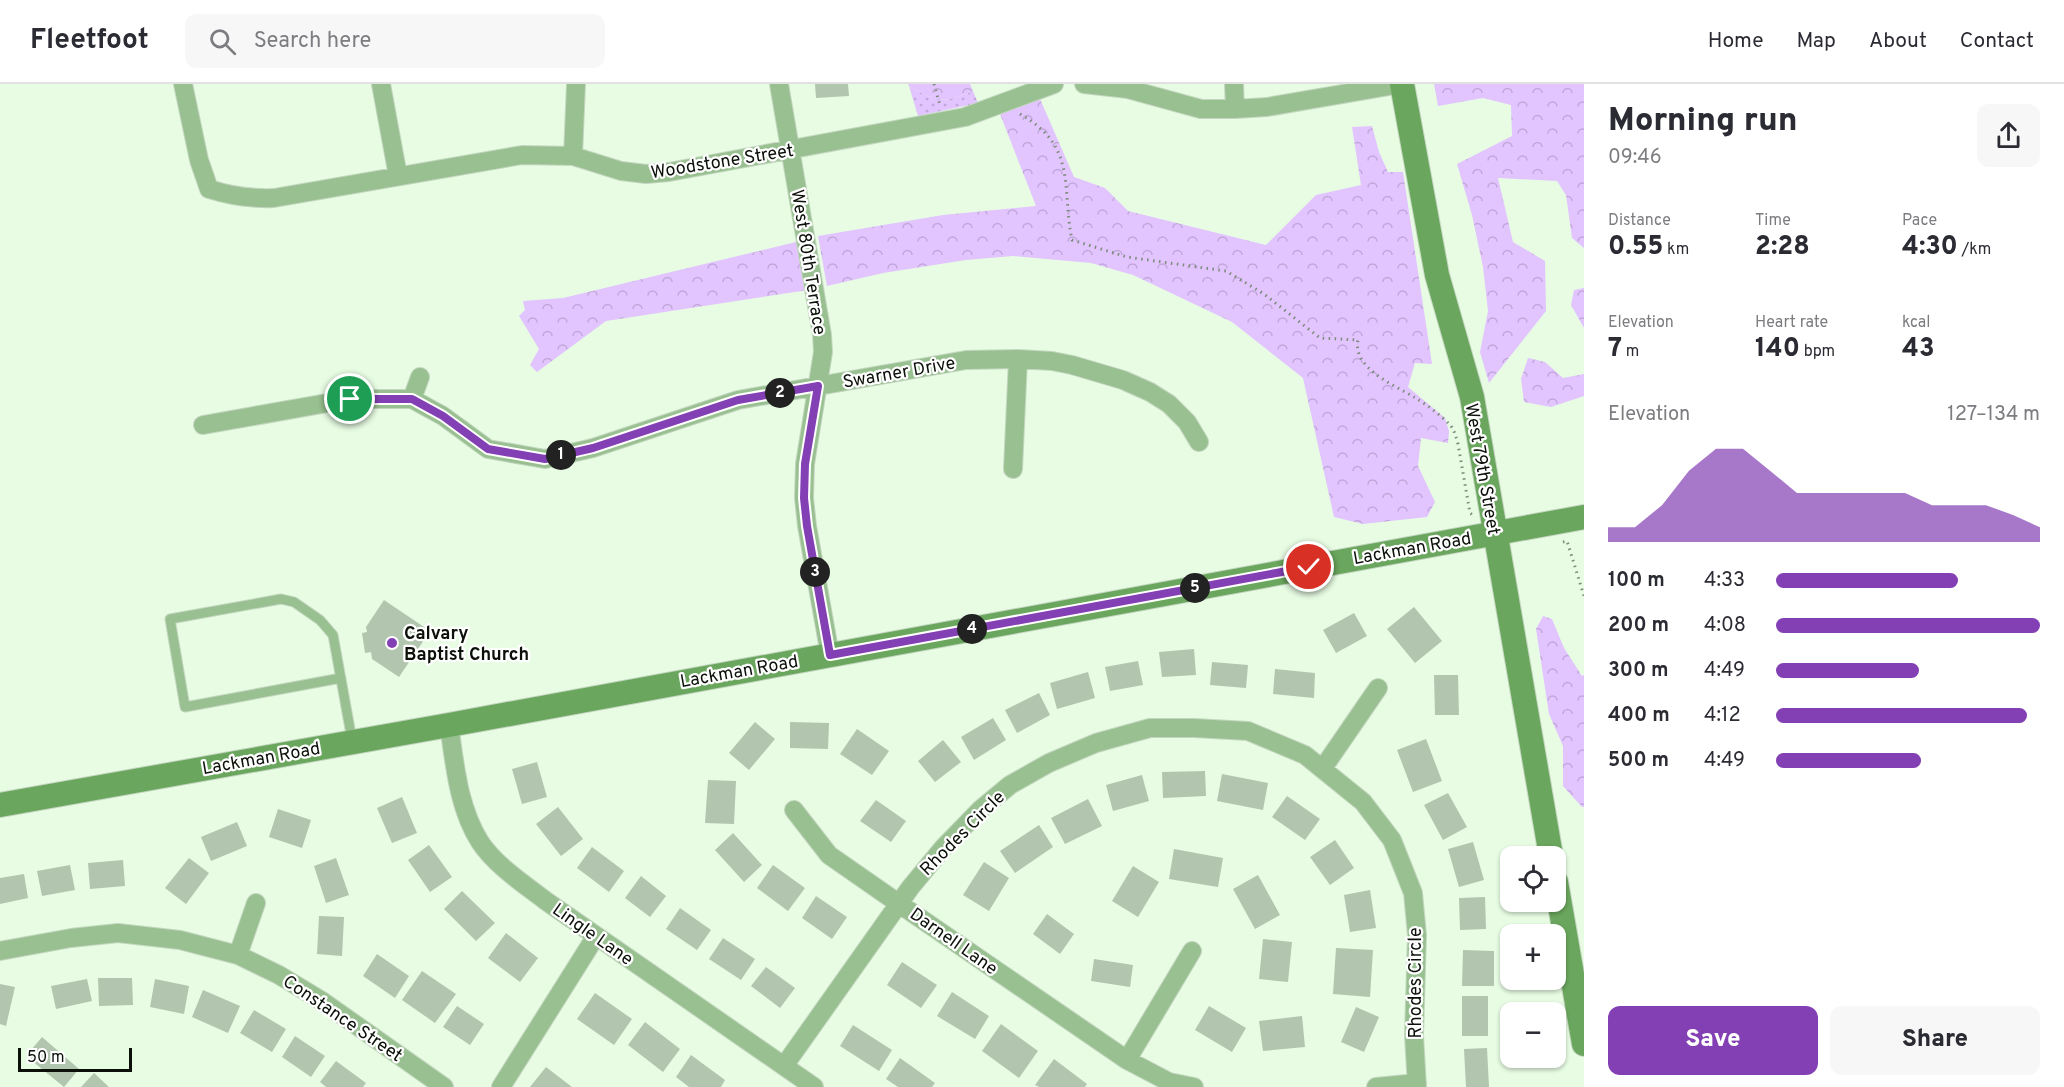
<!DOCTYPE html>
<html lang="en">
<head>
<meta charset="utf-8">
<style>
	body { margin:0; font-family:Overpass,sans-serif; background:#f7f7f7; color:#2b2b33; height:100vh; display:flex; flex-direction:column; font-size:22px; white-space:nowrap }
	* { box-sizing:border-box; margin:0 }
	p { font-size:20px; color:#7c7c81 }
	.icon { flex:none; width:33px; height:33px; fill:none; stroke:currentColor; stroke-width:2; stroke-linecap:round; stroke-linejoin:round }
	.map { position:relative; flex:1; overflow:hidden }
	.panel { display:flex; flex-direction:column; background:#fff; width:480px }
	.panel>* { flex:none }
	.fabs { position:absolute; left:1500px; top:762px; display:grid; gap:12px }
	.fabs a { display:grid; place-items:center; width:66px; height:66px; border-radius:12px; background:#fff; box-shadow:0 2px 4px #0004; font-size:30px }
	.scale { position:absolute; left:18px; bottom:15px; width:114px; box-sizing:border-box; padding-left:6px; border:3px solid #0b1109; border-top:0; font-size:16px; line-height:21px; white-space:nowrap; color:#0b1109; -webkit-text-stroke:4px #fff; paint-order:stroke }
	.pin { position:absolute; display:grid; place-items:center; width:51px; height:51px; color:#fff; margin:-26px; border:3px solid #fff; border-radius:50%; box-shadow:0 2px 6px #0007 }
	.km { position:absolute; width:30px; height:30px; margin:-15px; border-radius:50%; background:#222; color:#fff; font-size:16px; line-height:30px; text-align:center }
	.round { display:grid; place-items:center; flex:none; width:63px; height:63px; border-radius:12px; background:#f7f7f7 }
	.summary { display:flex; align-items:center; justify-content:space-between; height:102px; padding:0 24px }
	h1 { font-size:33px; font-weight:800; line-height:45px }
	.metrics { display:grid; grid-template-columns:repeat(3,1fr); gap:9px; height:102px; padding:6px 24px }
	.metrics div { display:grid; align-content:center }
	.metrics b { font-size:26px; font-weight:800 }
	.metrics small { font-size:16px; font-weight:400 }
	.metrics p { font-size:16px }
	.chart { height:168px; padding:12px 24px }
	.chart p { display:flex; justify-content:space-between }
	.chart svg { width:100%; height:108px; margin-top:6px; fill:#8340b4; opacity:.7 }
	.button { display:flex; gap:12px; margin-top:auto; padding:12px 24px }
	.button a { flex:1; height:69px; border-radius:12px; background:#8340b4; color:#fff; font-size:24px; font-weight:800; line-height:69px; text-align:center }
	.button a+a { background:#f7f7f7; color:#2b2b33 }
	ul { padding:0 24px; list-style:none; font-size:20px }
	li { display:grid; grid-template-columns:96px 72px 1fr; align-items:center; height:45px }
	li i { height:15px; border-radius:8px; background:#8340b4 }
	header { display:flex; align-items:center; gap:36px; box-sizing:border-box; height:84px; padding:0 30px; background:#fff; border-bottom:2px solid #e1e1e2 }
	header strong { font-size:28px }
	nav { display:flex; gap:33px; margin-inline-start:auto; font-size:21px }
	.search { width:420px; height:54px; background:#f7f7f7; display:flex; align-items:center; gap:15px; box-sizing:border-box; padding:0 21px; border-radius:12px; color:#7c7c81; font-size:22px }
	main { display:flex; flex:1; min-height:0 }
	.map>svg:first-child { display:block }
	.grass { fill:url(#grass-dots) }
	.forest { fill:url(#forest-crowns) }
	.building { fill:#b2c5ae }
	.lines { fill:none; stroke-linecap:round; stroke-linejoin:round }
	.lane-casing { stroke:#c4d6c0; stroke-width:11 }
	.street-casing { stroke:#c4d6c0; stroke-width:20 }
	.secondary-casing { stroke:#c4d6c0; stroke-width:26 }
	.path { stroke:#7d8b7a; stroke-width:3; stroke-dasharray:1.5 4.5; stroke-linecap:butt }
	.lane { stroke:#99c090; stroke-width:9 }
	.street { stroke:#99c090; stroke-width:18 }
	.secondary { stroke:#6aa65d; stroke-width:24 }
	.route-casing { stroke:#fff; stroke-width:12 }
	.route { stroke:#8340b4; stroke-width:8 }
	.poi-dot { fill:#8340b4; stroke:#fff; stroke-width:2 }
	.labels { text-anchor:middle; stroke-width:4.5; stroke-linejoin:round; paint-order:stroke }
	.street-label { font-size:18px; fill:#0b1109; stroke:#fff }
	.poi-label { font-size:18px; font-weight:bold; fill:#0b1109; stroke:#fff; text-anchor:start }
</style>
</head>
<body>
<header>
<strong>Fleetfoot</strong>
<div class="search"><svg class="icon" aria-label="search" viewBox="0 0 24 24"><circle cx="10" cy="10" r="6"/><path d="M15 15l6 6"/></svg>Search here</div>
<nav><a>Home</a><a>Map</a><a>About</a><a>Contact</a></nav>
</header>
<main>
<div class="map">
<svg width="1584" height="1003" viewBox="0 0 1584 1003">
	<defs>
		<pattern id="grass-dots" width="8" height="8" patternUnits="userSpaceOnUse" patternTransform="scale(1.5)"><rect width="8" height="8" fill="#e2c4ff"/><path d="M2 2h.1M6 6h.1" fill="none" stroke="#c1a7d9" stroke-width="1.8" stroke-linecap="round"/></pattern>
		<pattern id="forest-crowns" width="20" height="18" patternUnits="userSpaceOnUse" patternTransform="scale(1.5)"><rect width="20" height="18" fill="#e2c4ff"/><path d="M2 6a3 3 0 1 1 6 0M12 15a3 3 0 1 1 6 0" fill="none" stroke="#c1a7d9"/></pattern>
	</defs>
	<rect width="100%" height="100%" fill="#e7fce3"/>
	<path class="grass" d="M909,2C937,18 942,20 973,7L978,19L918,32Z"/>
	<path class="forest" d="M908,0H970L973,7C942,20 937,18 909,2Z
		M1434,0H1584V164L1572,154L1566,111L1557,97L1498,94L1513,158L1545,177L1546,227L1489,299L1480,268L1488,227L1483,183L1472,131L1457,80L1512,52L1511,21L1483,14L1438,22Z
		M1040,15L1074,93L1105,104L1128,127L1266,161L1316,111L1361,101L1352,43L1372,42L1379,68L1388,88H1403L1432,280L1415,279L1408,303L1445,334L1449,347L1448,359L1421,354L1418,382L1435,418L1427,433L1363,440L1334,433L1303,294L1232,238L1133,191L1091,179L1013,172L966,176L883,189L827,202L818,152L943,131L1036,122L1000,30Z
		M800,157L808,206L606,237L537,288L530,281L539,265L519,232L525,226L523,217L563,214Z
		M1584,204V244L1571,221L1574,206Z
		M1528,274L1545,278L1563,294L1584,290V312L1551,323L1524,318L1521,295Z
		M1543,532L1552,535L1564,564L1582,592L1584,591V723H1582L1563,702V662L1549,630L1536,545Z"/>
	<path class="building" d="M815,0H848L849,12L816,14Z
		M384,516L430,547L399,593L372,575L371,568L365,569L362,549L367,548L366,543Z
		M1414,523L1442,557L1415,579L1387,545Z
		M1354,529L1367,552L1336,569L1323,546Z
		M1194,565L1196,591L1162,593L1159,568Z
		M1138,577L1143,601L1110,607L1105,583Z
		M1212,578L1248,581L1246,604L1210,601Z
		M1275,585L1315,589L1314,614L1273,610Z
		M1088,588L1095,614L1057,625L1050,599Z
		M1434,591H1458L1459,631H1435Z
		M1039,609L1050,631L1017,649L1005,626Z
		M993,634L1006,656L974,676L961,653Z
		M755,638L775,655L749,686L729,669Z
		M790,638L829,639L828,665L790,664Z
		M857,645L889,667L872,691L840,670Z
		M1426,655L1442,697L1413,708L1397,666Z
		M943,656L961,678L935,698L918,677Z
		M537,678L547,713L522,720L512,685Z
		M1205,687L1206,712L1163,714L1162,688Z
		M1222,690L1268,699L1263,726L1217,717Z
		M1142,691L1149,717L1113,727L1106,701Z
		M708,696L736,697L734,740L705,739Z
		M1448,709L1467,743L1443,756L1424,721Z
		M1287,712L1320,735L1305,756L1272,733Z
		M402,713L417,749L392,759L377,724Z
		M1088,715L1102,742L1065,760L1051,734Z
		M876,716L906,737L891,758L860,737Z
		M558,723L583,755L561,772L536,740Z
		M278,725L311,736L302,764L269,753Z
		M237,738L247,762L211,777L201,753Z
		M1039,741L1053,763L1015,789L1000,767Z
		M733,749L762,781L744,798L715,766Z
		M1335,756L1354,784L1330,801L1310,773Z
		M1473,758L1484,796L1459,803L1448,765Z
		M429,761L452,793L430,808L408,776Z
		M592,763L624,787L609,808L577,784Z
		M1174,765L1223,774L1218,803L1169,795Z
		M189,774L209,789L186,820L165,804Z
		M336,774L349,811L326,819L314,782Z
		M123,776L125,802L90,805L88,779Z
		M984,778L1009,794L989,827L963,811Z
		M70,781L75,806L42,812L37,787Z
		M773,781L805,804L788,827L757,804Z
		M1133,782L1159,798L1138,833L1112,817Z
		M24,790L28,814L0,820V794Z
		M1258,791L1280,831L1255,845L1233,805Z
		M641,792L666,812L650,833L625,814Z
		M1370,806L1376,844L1350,848L1344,811Z
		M462,807L495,839L476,857L444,825Z
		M816,812L847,833L832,855L802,834Z
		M1485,813L1486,845L1460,846L1459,814Z
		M680,824L711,846L697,866L666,845Z
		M1047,830L1074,850L1060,870L1033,850Z
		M319,832L344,833L342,872L317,870Z
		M506,849L538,874L520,898L488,874Z
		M723,854L755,875L741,896L709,875Z
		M1263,855L1292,858L1288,898L1259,895Z
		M1336,864L1373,866L1370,913L1333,910Z
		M1463,866L1494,867V902H1462Z
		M377,870L409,892L395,914L363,892Z
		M1094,875L1133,881L1130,903L1091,897Z
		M902,878L937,901L921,924L887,901Z
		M766,883L795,904L780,924L751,902Z
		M422,887L456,910L435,939L402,916Z
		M98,894H132L133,921L99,922Z
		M87,895L92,917L56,925L51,902Z
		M155,895L189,902L184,930L150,923Z
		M0,900L15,903L6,942L0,940Z
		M203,906L240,922L228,949L192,933Z
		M952,908L989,932L975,955L937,932Z
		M595,909L632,935L614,961L577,935Z
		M1462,912H1488V952H1462Z
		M457,922L484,940L470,961L443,943Z
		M1209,922L1246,944L1232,968L1195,946Z
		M1356,923L1379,933L1364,968L1341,958Z
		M254,926L286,945L272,968L240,949Z
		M1302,932L1305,963L1263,967L1259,937Z
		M645,938L680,965L663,988L628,961Z
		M1001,940L1038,967L1019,994L982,967Z
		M853,941L892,966L879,987L840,962Z
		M295,952L325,972L311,993L282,973Z
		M42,953L79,985L64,1003L26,972Z
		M1487,964L1489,1003H1466L1464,965Z
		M691,971L725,996L721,1003H689L676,993Z
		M900,974L935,999L932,1003H898L886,995Z
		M1054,975L1087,1000L1085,1003H1039L1035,1001Z
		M336,977L366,999L363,1003H326L320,998Z
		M546,983L572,1003H530Z
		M94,989L109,1003H81Z"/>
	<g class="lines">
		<defs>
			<path id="lane" d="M341,594L185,623L170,535L281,515L294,518L320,536L333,551L352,656"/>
			<path id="street" d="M183,0L199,76L209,105C231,112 250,115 274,114L522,71L573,72L621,87L646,90L669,88L965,33L1054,0
				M381,0L398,92
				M779,0L822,251L823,268L805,380L804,414L807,442L830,571
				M1084,0L1128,5L1201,25H1235L1267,23L1401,0
				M1234,0L1235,25
				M573,72L576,0
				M412,315L420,293
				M203,341L350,315H412L443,332L488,365L545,375L593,364L738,316L966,276L1018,275L1052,277L1072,281L1123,296L1150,308L1169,320L1187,338L1199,358
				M1013,385L1018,275
				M449,641C455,681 458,723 480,758C496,782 524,800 546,817L814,1003
				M1323,684L1378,604
				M794,726L829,771L898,819L1127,976L1169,998L1194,1003
				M0,867L71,854L118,849L180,856L238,871L279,891L322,917L444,1003
				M238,871L256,819
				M1127,976L1192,867
				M784,982L910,804L943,764L980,726L1010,701L1049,679L1096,659L1150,644H1194L1248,647L1305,671L1363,718L1392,756L1413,809L1417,851L1414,951L1417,1003
				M501,1003L596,852
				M1376,1003L1417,999"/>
			<path id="secondary" d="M1402,0L1437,191L1472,313L1551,772
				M0,721L449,641L1584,433
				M1556,798L1584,960"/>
		</defs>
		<use href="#lane" class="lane-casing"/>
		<use href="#street" class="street-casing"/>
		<use href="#secondary" class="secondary-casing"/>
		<path class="path" d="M934,0L940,21
			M1020,30C1078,63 1061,102 1072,156L1127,173L1226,187L1264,210L1320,254L1358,256C1352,284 1394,301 1414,313C1426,320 1442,332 1451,342C1455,348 1456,353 1458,360L1470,429L1474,432
			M1563,458L1567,457L1584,512"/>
		<use href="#lane" class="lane"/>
		<use href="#street" class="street"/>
		<use href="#secondary" class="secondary"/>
	</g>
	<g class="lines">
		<defs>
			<path id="route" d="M350,315H412L443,332L488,365L545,375L593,364L738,316L818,302L805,380L804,414L807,442L830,571L1309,483"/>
		</defs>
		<use href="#route" class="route-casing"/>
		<use href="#route" class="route"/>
	</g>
	<circle class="poi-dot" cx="392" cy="559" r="6"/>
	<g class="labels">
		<g class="street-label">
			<text transform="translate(722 77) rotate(-9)" y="6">Woodstone Street</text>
			<text transform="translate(809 178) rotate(81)" y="6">West 80th Terrace</text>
			<text transform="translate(899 288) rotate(-10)" y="6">Swarner Drive</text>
			<text transform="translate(1483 385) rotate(80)" y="6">West 79th Street</text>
			<text transform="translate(1412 464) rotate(-10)" y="6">Lackman Road</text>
			<text transform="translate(739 587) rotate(-10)" y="6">Lackman Road</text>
			<text transform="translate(261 674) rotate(-10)" y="6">Lackman Road</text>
			<text transform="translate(962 749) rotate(-45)" y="6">Rhodes Circle</text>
			<text transform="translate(593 850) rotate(35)" y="6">Lingle Lane</text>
			<text transform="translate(954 857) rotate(35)" y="6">Darnell Lane</text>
			<text transform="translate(1415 899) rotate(-90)" y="6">Rhodes Circle</text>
			<text transform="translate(343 934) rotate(34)" y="6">Constance Street</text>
		</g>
		<g class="poi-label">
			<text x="404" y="555">Calvary<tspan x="404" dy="21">Baptist Church</tspan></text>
		</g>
	</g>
</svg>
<div class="fabs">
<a><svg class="icon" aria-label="locate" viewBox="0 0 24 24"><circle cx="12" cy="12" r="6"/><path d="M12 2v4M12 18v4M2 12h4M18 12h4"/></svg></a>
<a>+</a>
<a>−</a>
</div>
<div class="scale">50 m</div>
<div class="pin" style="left:350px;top:315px;background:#1e9e55"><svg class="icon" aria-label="arrive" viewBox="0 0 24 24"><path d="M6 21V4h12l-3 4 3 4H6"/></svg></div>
<div class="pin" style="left:1309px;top:483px;background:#d93025"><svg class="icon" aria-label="check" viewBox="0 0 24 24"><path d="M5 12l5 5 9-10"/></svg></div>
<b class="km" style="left:561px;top:371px">1</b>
<b class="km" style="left:780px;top:309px">2</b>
<b class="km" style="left:815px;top:488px">3</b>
<b class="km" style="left:972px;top:545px">4</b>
<b class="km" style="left:1195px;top:504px">5</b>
</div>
<section class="panel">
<div class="summary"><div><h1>Morning run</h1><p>09:46</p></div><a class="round"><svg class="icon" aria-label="share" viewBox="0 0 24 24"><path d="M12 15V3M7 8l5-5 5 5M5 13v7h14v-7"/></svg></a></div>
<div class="metrics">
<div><p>Distance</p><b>0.55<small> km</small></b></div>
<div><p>Time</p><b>2:28</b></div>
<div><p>Pace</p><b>4:30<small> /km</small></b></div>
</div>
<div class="metrics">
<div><p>Elevation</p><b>7<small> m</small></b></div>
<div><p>Heart rate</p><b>140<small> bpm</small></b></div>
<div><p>kcal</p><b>43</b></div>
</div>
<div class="chart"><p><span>Elevation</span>127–134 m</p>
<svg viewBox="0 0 160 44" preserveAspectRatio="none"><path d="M0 44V38L10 38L20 29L30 15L40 6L50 6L60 15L70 24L80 24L90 24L100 24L110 24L120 29L130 29L140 29L150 33L160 38V44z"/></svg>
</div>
<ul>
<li><b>100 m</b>4:33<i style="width:69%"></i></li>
<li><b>200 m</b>4:08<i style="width:100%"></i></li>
<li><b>300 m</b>4:49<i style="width:54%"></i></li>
<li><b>400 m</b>4:12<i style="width:95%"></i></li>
<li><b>500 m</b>4:49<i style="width:55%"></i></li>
</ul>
<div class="button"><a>Save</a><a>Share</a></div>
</section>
</main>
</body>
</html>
